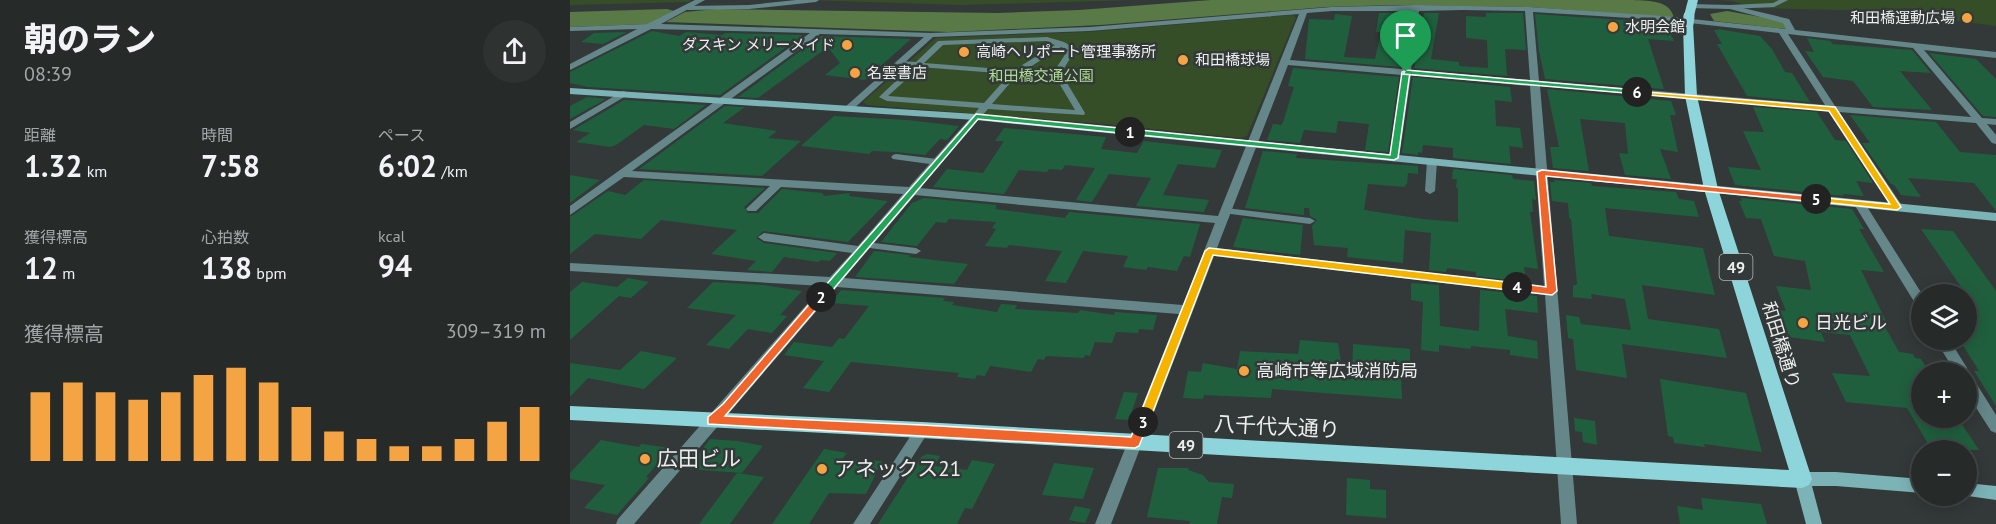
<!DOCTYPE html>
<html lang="ja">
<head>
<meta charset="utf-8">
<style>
	body { margin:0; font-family:"PT Sans","Noto Sans JP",sans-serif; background:#2e3332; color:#f1f3f6; height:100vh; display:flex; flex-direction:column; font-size:22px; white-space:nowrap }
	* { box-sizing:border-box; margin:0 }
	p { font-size:20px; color:#a4a7a8 }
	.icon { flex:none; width:33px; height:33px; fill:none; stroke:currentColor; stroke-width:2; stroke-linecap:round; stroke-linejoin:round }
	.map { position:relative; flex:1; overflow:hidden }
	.side { display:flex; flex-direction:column; background:#262b2a; width:570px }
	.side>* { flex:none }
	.tools { position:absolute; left:1341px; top:284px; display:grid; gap:12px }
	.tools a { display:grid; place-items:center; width:66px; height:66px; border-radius:50%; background:#262b2a; box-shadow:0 3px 15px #0003,0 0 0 2px #424747; font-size:30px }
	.pin { position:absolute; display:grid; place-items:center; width:51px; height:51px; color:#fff; margin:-62px -26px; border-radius:50% 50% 50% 0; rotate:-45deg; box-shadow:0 0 6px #0007 }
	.pin .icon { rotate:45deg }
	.km { position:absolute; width:30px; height:30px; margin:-15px; border-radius:50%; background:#222; color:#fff; font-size:16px; line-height:30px; text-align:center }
	.round { display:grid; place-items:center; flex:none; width:63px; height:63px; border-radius:32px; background:#2e3332 }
	.headline { display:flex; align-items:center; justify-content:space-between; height:102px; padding:0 24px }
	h1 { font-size:33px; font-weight:800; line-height:45px }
	.stats { display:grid; grid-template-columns:repeat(3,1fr); gap:9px; height:102px; padding:6px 24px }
	.stats div { display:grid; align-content:center }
	.stats b { font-size:30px; font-weight:800 }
	.stats small { font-size:16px; font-weight:400 }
	.stats p { font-size:16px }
	.chart { height:168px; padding:12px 24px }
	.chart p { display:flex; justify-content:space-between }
	.chart svg { width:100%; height:108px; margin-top:6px; stroke:#f4a443; stroke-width:6 }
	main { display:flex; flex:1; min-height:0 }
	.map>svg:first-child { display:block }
	.green { fill:#364e27 }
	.forest { fill:#597a46 }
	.building { fill:#205f3e }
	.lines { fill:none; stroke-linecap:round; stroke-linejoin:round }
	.lane { fill:#658789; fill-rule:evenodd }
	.street { fill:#658789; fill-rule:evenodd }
	.secondary { fill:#7cb3b7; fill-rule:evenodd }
	.primary { fill:#8dd5db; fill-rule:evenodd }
	.primary-bridge { stroke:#8dd5db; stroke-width:11 }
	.split-1 { fill:#22a559; stroke:#fff; stroke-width:1.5 }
	.split-2 { fill:#22a559; stroke:#fff; stroke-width:1.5 }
	.split-3 { fill:#f0652b; stroke:#fff; stroke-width:1.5 }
	.split-4 { fill:#f5b400; stroke:#fff; stroke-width:1.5 }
	.split-5 { fill:#f0652b; stroke:#fff; stroke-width:1.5 }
	.split-6 { fill:#f5b400; stroke:#fff; stroke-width:1.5 }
	.split-7 { fill:#22a559; stroke:#fff; stroke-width:1.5 }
	.poi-dot { fill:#f4a443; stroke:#333938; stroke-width:2 }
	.labels { text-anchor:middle; stroke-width:5; stroke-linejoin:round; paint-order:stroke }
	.far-poi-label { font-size:15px; fill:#ecefee; stroke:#333938; text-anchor:start }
	.far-park-label { font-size:15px; fill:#adde91; stroke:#333938 }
	.shield { fill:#333938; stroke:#b4b8b7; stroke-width:1.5 }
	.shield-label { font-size:16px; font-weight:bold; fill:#ecefee }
	.poi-label { font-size:18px; fill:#ecefee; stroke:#333938; text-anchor:start }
	.street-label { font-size:18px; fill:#ecefee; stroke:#333938 }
	.near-street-label { font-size:21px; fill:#ecefee; stroke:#333938 }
	.near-poi-label { font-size:21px; fill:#ecefee; stroke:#333938; text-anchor:start }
</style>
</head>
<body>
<main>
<section class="side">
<div class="headline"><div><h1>朝のラン</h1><p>08:39</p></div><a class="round"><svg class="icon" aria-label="share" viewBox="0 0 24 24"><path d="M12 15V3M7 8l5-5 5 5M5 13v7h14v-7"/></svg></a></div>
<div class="stats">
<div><p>距離</p><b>1.32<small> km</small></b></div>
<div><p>時間</p><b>7:58</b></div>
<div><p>ペース</p><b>6:02<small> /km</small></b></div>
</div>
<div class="stats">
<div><p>獲得標高</p><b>12<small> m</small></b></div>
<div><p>心拍数</p><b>138<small> bpm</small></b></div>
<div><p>kcal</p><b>94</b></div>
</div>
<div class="chart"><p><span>獲得標高</span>309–319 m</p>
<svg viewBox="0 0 160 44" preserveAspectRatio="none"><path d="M5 44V16M15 44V12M25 44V16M35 44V19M45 44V16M55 44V9M65 44V6M75 44V12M85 44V22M95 44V32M105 44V35M115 44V38M125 44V38M135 44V35M145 44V28M155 44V22"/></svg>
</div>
</section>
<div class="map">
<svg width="1426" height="524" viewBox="0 0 1426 524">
	<rect width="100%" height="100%" fill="#333938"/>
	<path class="green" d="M0,0H121L118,2L0,5Z
		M236,0H562L391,5Z
		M1147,0H1426V26L1311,11L1184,8L1163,1Z
		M722,15L726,17L677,136L671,138L537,124L297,105L293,102L366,38L519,32Z"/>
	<path class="forest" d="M641,0H1063C1080,1 1100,0 1104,18L960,7L826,5L756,7L530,25L379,32L96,22L115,12L147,9L428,13L509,10Z
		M97,9L104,11L78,24L0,27V12Z
		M1157,11L1213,21L1217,29L1144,21L1140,14Z"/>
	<path class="building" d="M809,13H828L835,38L830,67L735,59L739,19L764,20L765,14L782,16L774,57L805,59L811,32H806Z
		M854,13H869L861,59L889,62V66L918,68L917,40L896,38V16L916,17V13H953L956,50L935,49L937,76L844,68Z
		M965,14L1095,23L1104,41L1078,39L1094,89L975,79L969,51Z
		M1148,29L1190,36L1202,49L1215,72L1222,73L1240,102L1177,96L1147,44H1152L1144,30H1149Z
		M82,31L109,36L116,32L152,35L155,33L233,35L150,95L18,87L0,83V72Z
		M57,32L33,44L11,42L24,33Z
		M251,36L341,39L295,80L255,75L270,63L258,47L188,98L168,97Z
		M1237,38L1261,41L1262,44L1342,50L1361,73L1330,71L1362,110L1303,107L1283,81L1253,77L1235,51L1244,52Z
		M1359,53L1406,59L1426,79V117L1413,116Z
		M723,68L829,77L818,152L795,150L799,124L768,121L766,133L734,130L730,143L697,140L703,124L711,125L713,122L724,87L718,86Z
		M843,77L940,87L942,102L925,100L926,126L950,128L953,148L939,146L941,164L883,158V148L853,145L852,153L848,152V155L832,153Z
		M977,89L1101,101L1106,115H1100L1108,152L1090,149L1101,179L1055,175L1049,153L1058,154L1055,123L1010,119L1019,171L983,168L980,147H989Z
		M17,97L36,99L0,119V106Z
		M54,100L136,105L104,129L74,125L46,145L40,147L6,142L20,133L3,130Z
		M155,106L175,107L153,123L207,131L198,138L231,141L192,176L69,169Z
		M1183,107L1247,112L1265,140L1276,141L1303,183L1286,181L1294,196L1273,194L1274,196L1165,185L1158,167L1191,170L1173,131L1194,132Z
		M1280,115L1366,122L1390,152L1426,155V211L1404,183L1338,178L1351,197L1331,195L1324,185L1321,184L1292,143H1300Z
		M264,116L337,120L389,126L377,140L370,139L355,155L326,152L302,151L299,154L231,146Z
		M434,128L536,137L531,149L567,153L574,141L652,150L645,168L608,164L593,195L639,200L634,212L566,206L581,178L539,174L522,202L506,200L525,168L495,165L492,170L479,169L477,172L449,170L434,194L363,187L377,169L413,173L434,141H425Z
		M693,151L727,154L726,158L848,166V174L838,173L837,185L835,184V187L798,184L794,210L853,219L888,222V188H886L887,179H882L883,169L942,175L943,179L964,181L966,200L962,199L963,212H960L968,269L954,267L956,282L906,276V272L877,268L876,272L859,270L861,233L835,230L833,263L777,257L778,248L744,245L742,226L747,220L740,216L739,208H734V215L675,208Z
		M0,175L30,180L0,203Z
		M74,180L195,188L174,207L178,213H188L212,189L252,193L254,196L280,193L279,196L318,201L278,242L193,231L186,238L194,243L267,253L260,261L251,260L248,262L214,257L202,272L177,270L186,261L141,254L167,230L91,220L71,239L25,234L0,254V217L38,191L55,195Z
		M984,180L1021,183L1022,186L1106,192L1109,199L1124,201L1129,217L1035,208L1039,236L1133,248L1145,295L1072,285L1078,319L1149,329L1157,358L1052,344L1057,378L1006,370L1003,339L998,338L996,315L1009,317L1011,324L1061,330L1055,299L1021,294L1022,299L1003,297V286L1007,284L1001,219L999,218L998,203L982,201L980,182H985Z
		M354,198L427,205L425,209L495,218L499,212L630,224L620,257L614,256L607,271L578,267L576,270L553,267L558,256L513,251L496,283L475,281L492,251L439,245L437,248L415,246L426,229L422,228L426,222L379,219L376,223L366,222L347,246L311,242L342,203Z
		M1171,198L1282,209L1294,229H1289L1314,272L1291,270L1316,321L1311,320L1329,352L1343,354L1345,358L1351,359L1359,372H1352V421L1391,423L1409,450L1361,449L1337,408L1276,402L1262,373L1300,376L1280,335L1251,332L1255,342L1219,337L1209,310L1216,311L1206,286L1241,290L1235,261L1204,256L1191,219L1176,218L1169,201H1172Z
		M673,218L733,225L730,255L663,247Z
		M1351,229L1383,231L1426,291V406L1404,371H1409L1389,339H1396V294Z
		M304,251L340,255L339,257L398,264L384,284L285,277Z
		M58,278L79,282L61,298L49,296L0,340V292L12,282L47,287Z
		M143,282L193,285L232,291L210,315L217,316L202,333L178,329L159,349L136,345L166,315L117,308Z
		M841,283L869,285L870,326L909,331L910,290L967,296L968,313L935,309L938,336L967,341L968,359L940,355V350L901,346V349L869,345V352L851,350L853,302L841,300Z
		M271,290L375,298L373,301L384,302L382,305L427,312L431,304L447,305L445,309L508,313L510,310L544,315L545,312L587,315L583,330L569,329L568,333L546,332L542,343L525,342L520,356L515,355L514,358L476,356L474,360L468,359L461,372L420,366L415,376L407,375L405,379L387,377L389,373L281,362L259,392L233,388L254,361L214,355L224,342L262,347L269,338L274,339L299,306L261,303Z
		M730,340L768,343L774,380L782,379L783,344L840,349V378L831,377L832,399L702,389L701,398L634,395L633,399L613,398L618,371L631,372L633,363L667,369L670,351L728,354Z
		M71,351L107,358L74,389L18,378L0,397V363L50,370Z
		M1090,379L1176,393L1192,452L1134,444L1135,447L1104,443L1103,437L1098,436Z
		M554,392L568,393L559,420L545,419Z
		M1004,418L1025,421L1027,445L1013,442L1012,432L1005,431Z
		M140,439L168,441L193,446L172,473L118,469Z
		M31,440L69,447L71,444L101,448L76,477L79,478L47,515L14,508L35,485L0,479V473Z
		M254,449L277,453L272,459L312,461L296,494L259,493L239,524H202Z
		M357,454L370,456L365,466L397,470L402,460L425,464L402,509L395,508L387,524H308L351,457Z
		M484,463L524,468L513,499L472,495Z
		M588,468H619L618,470L633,475L639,482L664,484L662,498L652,497L647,524H619L620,521L577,517Z
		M167,473L194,477L160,524H129Z
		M777,478L800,480V489L816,490V518L776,515Z
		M1131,498L1191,504L1197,524H1110L1107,506L1133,510Z
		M505,506L521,509L515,523L499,520Z"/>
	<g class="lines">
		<path class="lane" d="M226,0H249L246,2L179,9L118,10L115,8L118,6L179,5Z
			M1209,0H1218L1204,7L1160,9L1157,7L1160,5L1203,3Z
			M477,37L494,42L506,49L491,73L515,113L514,115L418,109L409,119L406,120L402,117L409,108L317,101L309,97L342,66L327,65V61L346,62L368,41ZM476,41L485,45L444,70L354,63L373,45ZM491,47L498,50L483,73L454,71ZM350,67L440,74L414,103L318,96ZM447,75L486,78L505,110L422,104Z
			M326,154L367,159L372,162L367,165L323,159L321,157L323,155Z
			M862,158L867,161L865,191L860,194L855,191L857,161Z
			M656,208L740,218L745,221L740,224L653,213L651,211Z
			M296,242L346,248L351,251L346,254L292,247L291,245L292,243Z"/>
		<path class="street" d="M125,0H135L91,24L361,33L520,27L762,7L846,5L959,7L1093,16L1216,29L1213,23L1160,9L1120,8L1116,6L1120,4L1160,5L1219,19L1225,30L1426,52V58L1354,50L1412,118L1426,119V125L1417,124L1426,135V144L1422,143L1406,123L1269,112L1333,207L1327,211L1323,209L1259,111L970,86L1007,524H991L975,295L644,256L541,524H525L609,314L267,287L64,524H46L48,519L253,286L0,271V263L260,277L282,253L194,241L188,237L194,233L288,246L333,194L211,187L186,211H178L176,209L178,207L200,186L54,177L0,215V206L240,33L81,29L0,70V64L67,29L0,31V27L77,24ZM892,10L955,11L960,80L841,70L849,11ZM762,11H841L832,69L720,60L737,13ZM963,12L1093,20L1209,33L1255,105L969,81ZM729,14L648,216L350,188L409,119V115H403L339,187L62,171L250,34L354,37L275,107V111H281L363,37L520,31ZM1218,34L1343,48L1401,117L1265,106ZM718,65L832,75L819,158L824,161L829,158L841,75L960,86L974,286L647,248ZM345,195L645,223L613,305L274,278Z
			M53,91L56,92V96L0,129V122Z
			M1290,201L1294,202L1352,294V309L1348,308L1284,204Z
			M1365,339H1379L1397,368L1398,374L1401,375L1426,415V433L1421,431L1396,392V372H1385Z
			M352,424L357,426L359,430L357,434L300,524H283L347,426Z"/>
		<path class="secondary" d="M0,88L406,114L1426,213V221L406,120L0,94Z
			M1232,472H1266L1352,479V493L1266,486H1242L1252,524H1236L1224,479L1227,474Z
			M1396,483L1426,486V500L1391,495H1396Z"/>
		<path class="primary" d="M1118,0H1128L1124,16L1119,19L1114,16Z
			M1118,21L1123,24L1127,96L1148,189L1242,479L1239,485L1232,488L352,438L0,420V406L352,422L1219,470L1134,189L1115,96L1113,24Z"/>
		<path class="primary-bridge" d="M1118,24L1119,16"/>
	</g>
	<path class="split-1" d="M836,70L840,72L828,158L824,160L560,134L556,132L560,129L820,155L832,72Z"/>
	<path class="split-2" d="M406,114L560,129L564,132L560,134L408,119L255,299H248V294Z"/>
	<path class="split-3" d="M251,293L255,294V299L155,416L352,425L561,437L569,418L573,417L579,422L569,446L565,448L138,424V417L153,404L248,294Z"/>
	<path class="split-4" d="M639,248L947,283L952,287L947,291L643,255L579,422L573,427L569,425L567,422L635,251Z"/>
	<path class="split-5" d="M972,170L1246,197L1250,199L1246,202L976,176L987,291L982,295L947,291L942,287L947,283L976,287L967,172Z"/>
	<path class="split-6" d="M1064,91L1265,107L1331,207L1327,210L1242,201V197H1246L1320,204L1259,111L1067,94H1064Z"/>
	<path class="split-7" d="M836,70L1067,90L1071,92L1067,94L833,74Z"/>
	<g class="poi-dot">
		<circle cx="1397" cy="18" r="6"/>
		<circle cx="1043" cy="27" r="6"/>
		<circle cx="277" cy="45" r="6"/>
		<circle cx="394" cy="52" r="6"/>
		<circle cx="613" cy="60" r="6"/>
		<circle cx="285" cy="73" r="6"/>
		<circle cx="1233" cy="323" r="6"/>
		<circle cx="674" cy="371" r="6"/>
		<circle cx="75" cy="459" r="6"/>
		<circle cx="252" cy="469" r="6"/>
	</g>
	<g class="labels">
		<g class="far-poi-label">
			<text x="1385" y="23" text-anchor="end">和田橋運動広場</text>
			<text x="1055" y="32">水明会館</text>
			<text x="265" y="50" text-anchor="end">ダスキン メリーメイド</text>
			<text x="406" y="57">高崎ヘリポート管理事務所</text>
			<text x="625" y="65">和田橋球場</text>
			<text x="297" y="78">名雲書店</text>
		</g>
		<g class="far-park-label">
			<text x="471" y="81">和田橋交通公園</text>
		</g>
		<g class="shield">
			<rect x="1149.5" y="254" width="33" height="26" rx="4.5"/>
			<rect x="599.5" y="432" width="33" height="26" rx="4.5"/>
		</g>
		<g class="shield-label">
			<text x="1166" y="273">49</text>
			<text x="616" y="451">49</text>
		</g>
		<g class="poi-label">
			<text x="1245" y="329">日光ビル</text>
			<text x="686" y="377">高崎市等広域消防局</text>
		</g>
		<g class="street-label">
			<text transform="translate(1211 345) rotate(73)" y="6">和田橋通り</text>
		</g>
		<g class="near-street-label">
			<text transform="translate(707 427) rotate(3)" y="7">八千代大通り</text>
		</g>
		<g class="near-poi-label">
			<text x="87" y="466">広田ビル</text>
			<text x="264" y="476">アネックス21</text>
		</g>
	</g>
</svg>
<div class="tools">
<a><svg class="icon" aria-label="layers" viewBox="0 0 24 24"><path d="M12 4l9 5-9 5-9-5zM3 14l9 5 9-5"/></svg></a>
<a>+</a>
<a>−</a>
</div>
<div class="pin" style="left:836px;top:72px;background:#1e9e55"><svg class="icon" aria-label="arrive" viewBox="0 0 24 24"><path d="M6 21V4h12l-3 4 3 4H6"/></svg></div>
<b class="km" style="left:560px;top:132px">1</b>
<b class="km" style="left:251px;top:297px">2</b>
<b class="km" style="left:573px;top:422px">3</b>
<b class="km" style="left:947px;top:287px">4</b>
<b class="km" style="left:1246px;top:199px">5</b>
<b class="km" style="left:1067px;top:92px">6</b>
</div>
</main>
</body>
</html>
